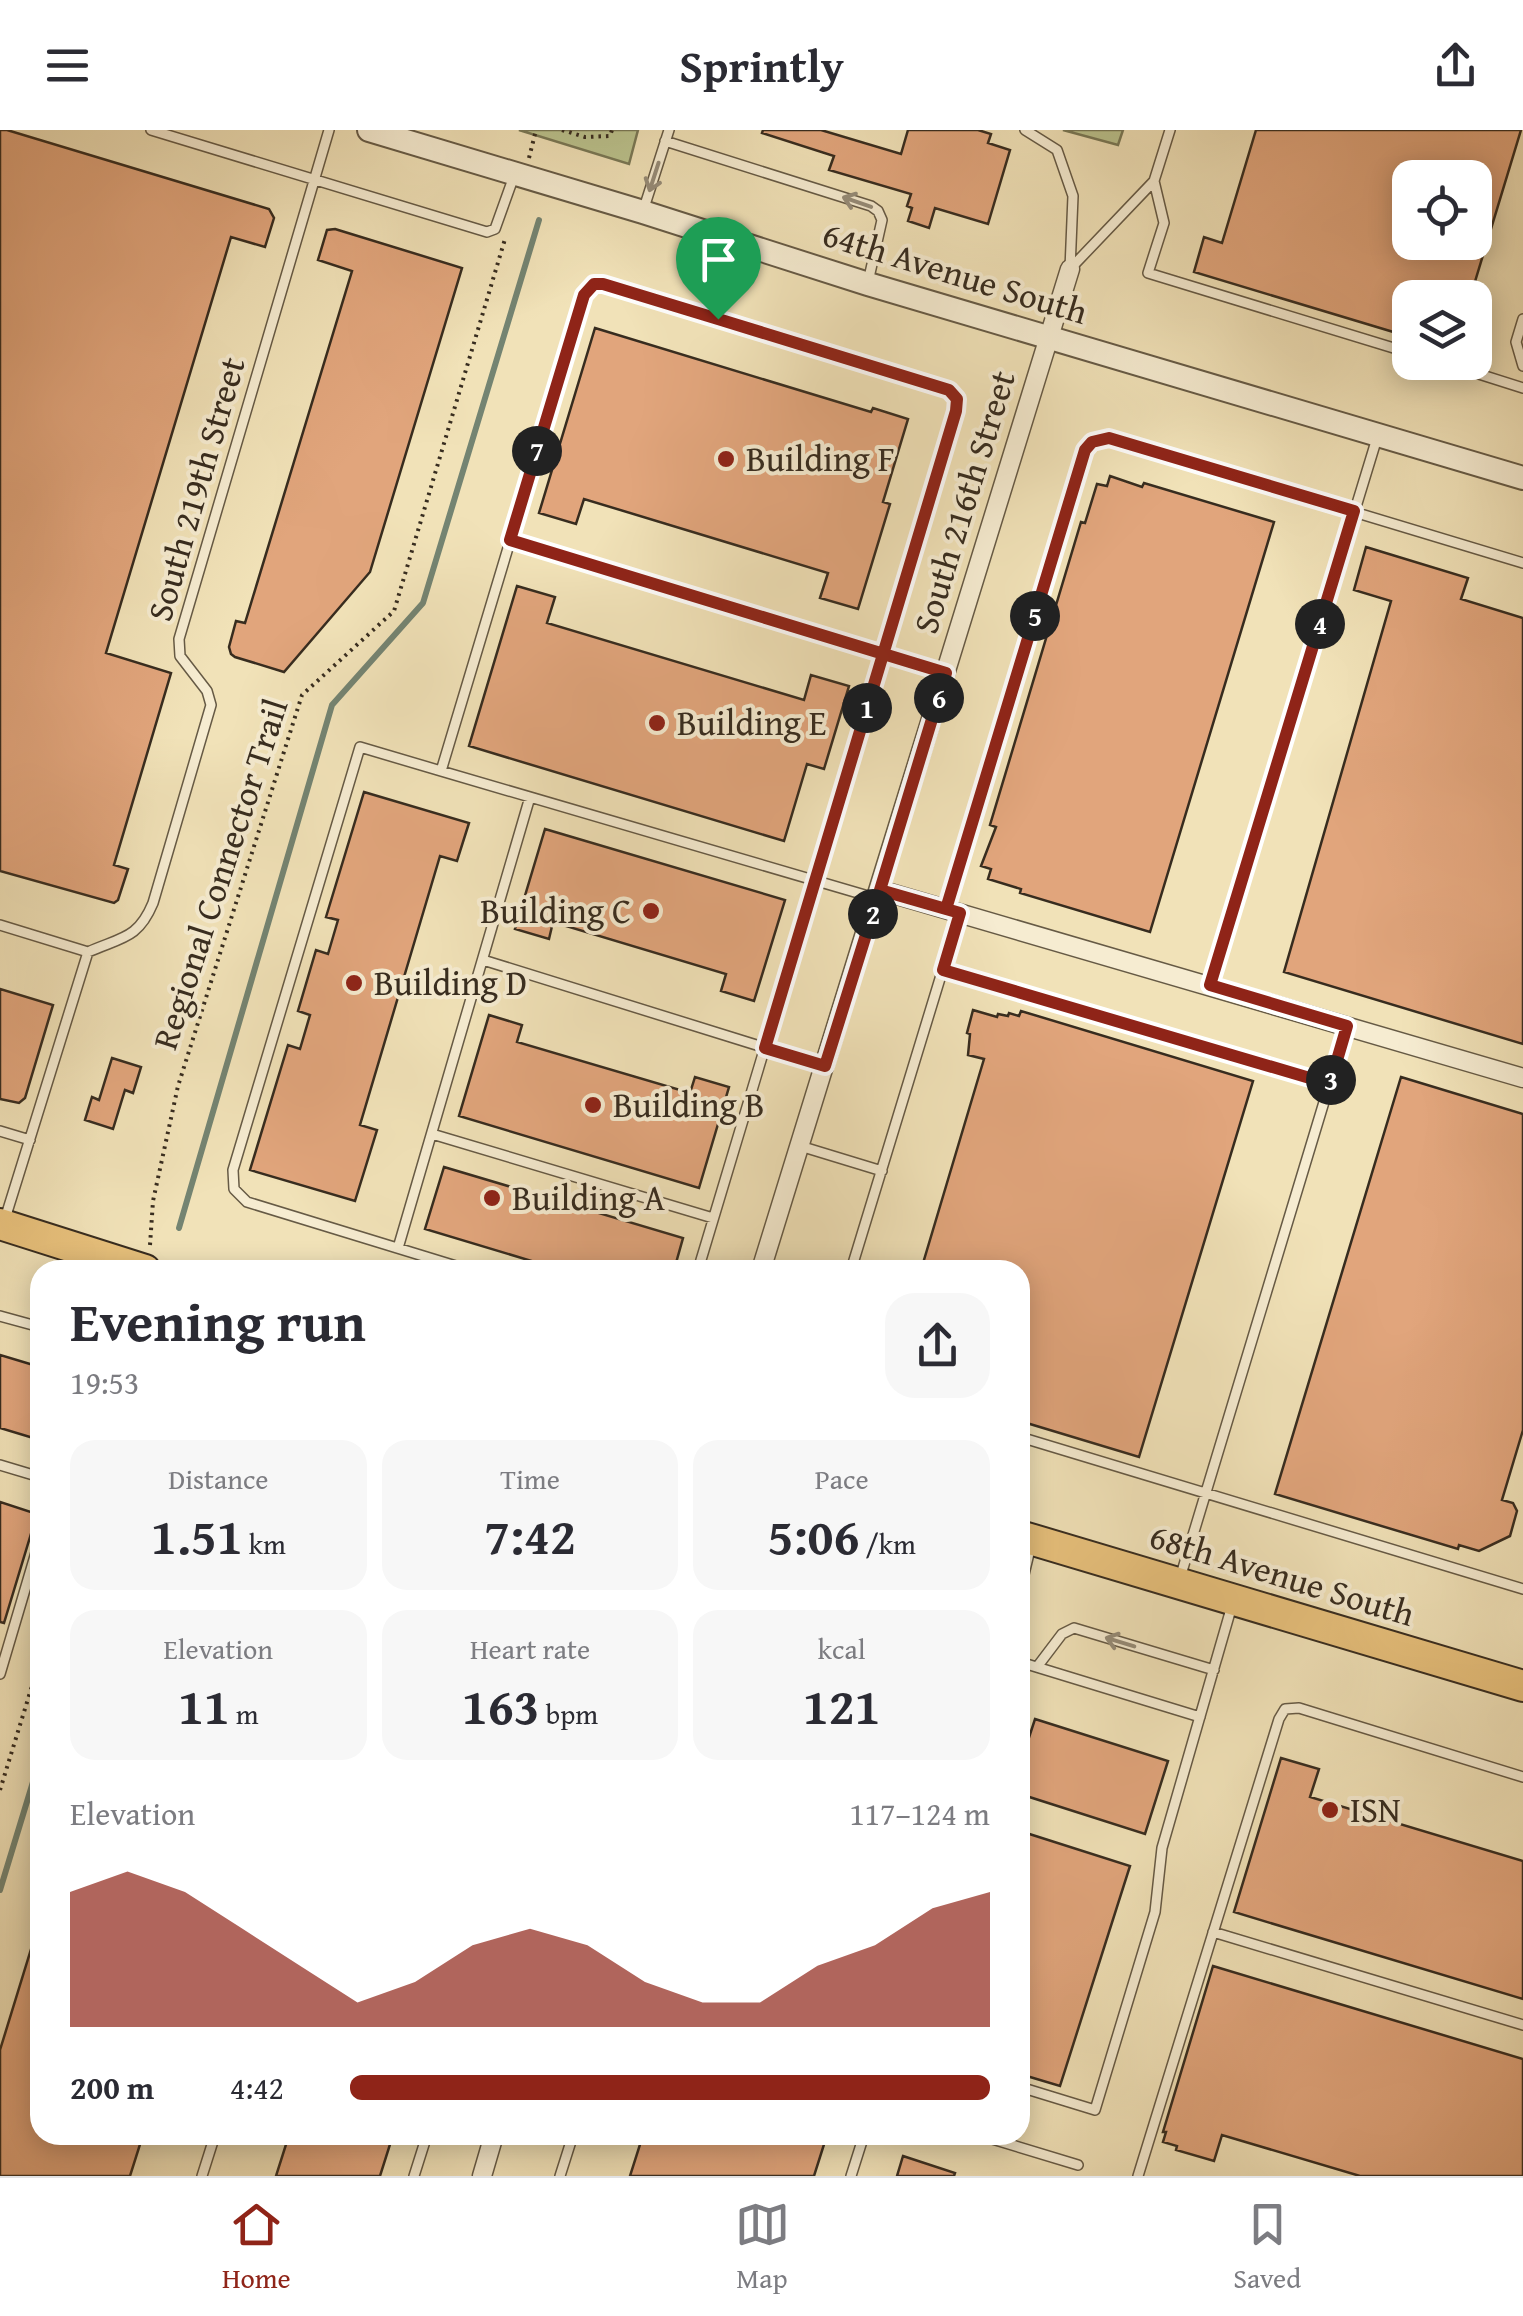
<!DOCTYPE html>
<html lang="en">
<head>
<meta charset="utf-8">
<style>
	body { margin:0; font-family:"Gentium Book Plus",serif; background:#f7f7f7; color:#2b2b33; height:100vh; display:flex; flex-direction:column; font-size:38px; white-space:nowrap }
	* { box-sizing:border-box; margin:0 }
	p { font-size:32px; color:#7c7c81 }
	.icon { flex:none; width:55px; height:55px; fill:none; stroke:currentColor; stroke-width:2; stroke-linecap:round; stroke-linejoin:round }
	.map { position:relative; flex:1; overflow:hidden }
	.panel { position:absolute; left:30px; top:1130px; width:1000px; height:885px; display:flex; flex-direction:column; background:#fff; border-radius:30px; box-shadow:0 5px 25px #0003 }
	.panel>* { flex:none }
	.buttons { position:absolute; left:1392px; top:30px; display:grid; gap:20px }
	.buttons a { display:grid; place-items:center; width:100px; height:100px; border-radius:20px; background:#fff; box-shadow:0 5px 25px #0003; font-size:50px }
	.pin { position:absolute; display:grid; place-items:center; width:85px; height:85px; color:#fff; margin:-102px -42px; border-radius:50% 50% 50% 0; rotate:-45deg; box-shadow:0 0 10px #0007 }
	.pin .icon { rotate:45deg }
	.km { position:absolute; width:50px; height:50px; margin:-25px; border-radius:50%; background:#222; color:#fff; font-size:28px; line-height:50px; text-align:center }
	.round { display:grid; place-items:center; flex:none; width:105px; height:105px; border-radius:30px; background:#f7f7f7 }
	.summary { display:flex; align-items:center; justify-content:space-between; height:170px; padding:0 40px }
	h1 { font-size:55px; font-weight:600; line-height:75px }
	.stats { display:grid; grid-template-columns:repeat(3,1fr); gap:15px; height:170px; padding:10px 40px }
	.stats div { display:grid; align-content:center; border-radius:25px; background:#f7f7f7; text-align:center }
	.stats b { font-size:50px; font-weight:600 }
	.stats small { font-size:28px; font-weight:400 }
	.stats p { font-size:28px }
	.chart { height:280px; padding:20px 40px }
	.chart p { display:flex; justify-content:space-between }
	.chart svg { width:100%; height:180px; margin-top:10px; fill:#8f2418; opacity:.7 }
	ul { padding:0 40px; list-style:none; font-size:32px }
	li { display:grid; grid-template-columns:160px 120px 1fr; align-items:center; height:75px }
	li i { height:25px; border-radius:12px; background:#8f2418 }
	header { display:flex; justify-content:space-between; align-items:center; height:130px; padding:0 40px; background:#fff; font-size:45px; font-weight:600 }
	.tab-bar { display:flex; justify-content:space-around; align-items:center; height:140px; border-top:2px solid #e1e1e2; background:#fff; font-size:28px; color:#7c7c81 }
	.tab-bar a { display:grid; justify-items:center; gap:5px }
	.tab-bar .active { color:#8f2418 }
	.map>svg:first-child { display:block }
	.green { fill:#bbc38e; stroke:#797856; stroke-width:2.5 }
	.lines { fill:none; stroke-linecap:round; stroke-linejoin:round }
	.stream { stroke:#748472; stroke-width:6 }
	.building { fill:#e1a57c; stroke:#372c1f; stroke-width:2.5; fill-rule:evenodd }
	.service-casing { stroke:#665a45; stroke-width:12 }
	.minor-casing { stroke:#665a45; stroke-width:21 }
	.tertiary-casing { stroke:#665a45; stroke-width:26 }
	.primary-casing { stroke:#372c1f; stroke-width:34 }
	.path { stroke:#372c1f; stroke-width:4; stroke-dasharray:2.5 5; stroke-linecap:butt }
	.service { stroke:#f6ecd1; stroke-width:9 }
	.minor { stroke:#f6ecd1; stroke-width:18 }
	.tertiary { stroke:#f6ecd1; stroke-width:22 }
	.primary { stroke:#e8c17c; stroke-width:30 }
	.oneway { stroke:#968c78 }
	.route-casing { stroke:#fff; stroke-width:20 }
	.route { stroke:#8f2418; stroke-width:12 }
	.poi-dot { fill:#8f2418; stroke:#f6ecd1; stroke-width:4 }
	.labels { text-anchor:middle; stroke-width:8; stroke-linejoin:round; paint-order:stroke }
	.street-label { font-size:35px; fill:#372c1f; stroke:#f6ecd1 }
	.poi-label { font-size:35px; fill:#372c1f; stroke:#f6ecd1; text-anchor:start }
</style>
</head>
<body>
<header><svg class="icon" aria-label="menu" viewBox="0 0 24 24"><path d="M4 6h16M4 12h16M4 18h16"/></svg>Sprintly<svg class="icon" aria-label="share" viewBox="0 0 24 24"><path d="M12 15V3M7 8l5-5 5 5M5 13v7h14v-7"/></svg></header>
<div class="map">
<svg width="1523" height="2046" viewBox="0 0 1523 2046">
	<rect width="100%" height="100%" fill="#f1e2b8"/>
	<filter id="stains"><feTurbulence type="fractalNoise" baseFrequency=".002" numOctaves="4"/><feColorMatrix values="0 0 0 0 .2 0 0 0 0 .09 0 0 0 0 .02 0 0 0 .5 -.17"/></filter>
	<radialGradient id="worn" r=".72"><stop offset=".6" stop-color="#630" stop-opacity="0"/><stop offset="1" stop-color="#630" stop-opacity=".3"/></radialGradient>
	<path class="green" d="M519,0H638L629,34Z
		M1063,0H1123L1118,15Z"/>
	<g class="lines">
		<path class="stream" d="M179,1098L332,575L423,473L539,90
			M0,1760L40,1629"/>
	</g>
	<path class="building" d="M0,0H7L269,79L274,88L265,117L231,107L106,523L171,543L114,735L128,739L118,770L114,773L0,741Z
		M763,0H821L901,24L908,0H978L991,4L988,13L1010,20L988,94L935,78L929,98L908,91L912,78L907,76L911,64L829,40L834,26L762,3Z
		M1256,0H1521L1470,168H1410V207L1194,142L1204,107L1222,113ZM1410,48H1475V112H1410Z
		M335,99L462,138L370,442L284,542L235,527L231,524L229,517L236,491L245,493L352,141L318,130L327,100Z
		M595,198L871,282L873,278L908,289L883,372L890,374L858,479L820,468L828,443L584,369L576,394L539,383Z
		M1110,346L1142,357L1144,353L1274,392L1150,802L1020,763L1021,759L988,749L991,739L981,736L996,697L990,695L1081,392L1085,393L1097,354L1107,356Z
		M1366,417L1468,448L1461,469L1523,488V914L1284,842L1391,471L1354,460Z
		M517,456L555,467L547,493L804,570L811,545L849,556L824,639L807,634L784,711L469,616Z
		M364,662L469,693L457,731L440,726L360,995L377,1000L355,1071L250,1040L288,915L300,919L310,885L298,881L316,820L328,824L338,790L326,787Z
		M545,699L785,770L754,871L721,861L726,844L553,792L549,809L515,799Z
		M0,859L53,875L25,968L19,973L0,969Z
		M973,880L997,887L998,884L1008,886L1009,883L1019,886L1021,881L1253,951L1139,1327L1020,1291V1140H921L984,929L968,925L970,904L967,903Z
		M489,885L522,895L517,912L690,963L695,947L729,957L699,1058L459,986Z
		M112,928L141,937L133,963L125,960L113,999L85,990L92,967L99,970Z
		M1401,947L1523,984V1300L1502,1370L1513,1373L1517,1381L1510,1406L1479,1421L1459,1415L1458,1419L1275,1364Z
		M444,1037L683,1108L674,1140H544L545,1135L425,1099Z
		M0,1225L40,1237V1310L0,1298Z
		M0,1372L37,1384L4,1493L0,1492Z
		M1035,1589L1168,1631L1145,1704L1020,1664V1635Z
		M1281,1628L1319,1639L1310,1667L1523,1731V1869L1234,1782Z
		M1020,1701L1130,1736L1060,1956L1020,1944Z
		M36,1803H40V2005H143L130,2046H0V1920Z
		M1213,1836L1523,1929V2046H1360L1222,2005L1214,2031L1176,2020L1177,2016L1163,2012L1166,2002H1163Z
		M289,2005H393L380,2046H276Z
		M643,2005H827L814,2046H630Z
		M903,2026L955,2043L954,2046H897Z"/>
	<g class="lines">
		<defs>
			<path id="service" d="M151,0L487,102L495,99L514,46
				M1025,0L1057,20L1073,66L1070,139
				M665,11L871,76L878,81L882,90L868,152
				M1154,51L1164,93L1148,143L1410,223
				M644,78L669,0
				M1070,139L1154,51L1170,0
				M1523,189L1516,212L1523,236
				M1441,232L1523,258
				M510,411L946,543
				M441,641L875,768
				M946,779L1085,320L1092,311L1109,308L1523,433
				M0,795L88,822
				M483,830L824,936
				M943,840L1330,954
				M1210,855L1377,308
				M0,1001L30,1010
				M432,1004L713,1088
				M800,1016L882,1041
				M4,1092L88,822C122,807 138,809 153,773L211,575L207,561L180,526L179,509L329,0
				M398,1118L530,667
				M469,1140L247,1072L234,1059L233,1040L360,617L441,641L584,165L593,154H603L949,259L957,269L956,281L698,1140
				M851,1140L960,783
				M0,1186L40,1197
				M1020,1307L1523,1459
				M0,1335L40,1347
				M1180,1448L1347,896
				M1020,1461L1031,1415
				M1020,1532L1200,1587
				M1037,1537L1062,1504L1074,1498L1214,1540
				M0,1544L40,1409
				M1213,1802L1523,1895
				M1020,1957L1095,1980L1155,1782L1162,1718L1233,1472
				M979,2005L1078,2035
				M202,2046L215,2005
				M414,2046L427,2005
				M560,2046L573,2005
				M851,2046L864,2005
				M1138,2046L1279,1589L1285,1579L1299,1578L1523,1647"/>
			<path id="minor" d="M880,760L1523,948
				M761,1140L1070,139
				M482,2046L494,2005"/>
			<path id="tertiary" d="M369,0L643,82L868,154L1523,348"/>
			<path id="primary" d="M0,1094L145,1140
				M1020,1406L1523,1556"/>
		</defs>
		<use href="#service" class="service-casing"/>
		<use href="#minor" class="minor-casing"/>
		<use href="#tertiary" class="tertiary-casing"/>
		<use href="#primary" class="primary-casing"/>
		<path class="path" d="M562,0L585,7L610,6L612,0
			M529,28L536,0
			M150,1115L153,1071L178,956L302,565L394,481L505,109
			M0,1660L40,1530"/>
		<use href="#service" class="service"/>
		<use href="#minor" class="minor"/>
		<use href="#tertiary" class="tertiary"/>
		<use href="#primary" class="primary"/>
	</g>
	<defs><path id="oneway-shaft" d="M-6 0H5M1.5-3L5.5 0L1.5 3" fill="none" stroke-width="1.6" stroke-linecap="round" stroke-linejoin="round" transform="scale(2.5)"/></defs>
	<g class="oneway">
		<use href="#oneway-shaft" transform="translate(654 47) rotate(108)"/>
		<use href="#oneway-shaft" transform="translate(857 72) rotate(-161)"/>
		<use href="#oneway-shaft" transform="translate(1120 1512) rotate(-163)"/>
	</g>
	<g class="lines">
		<defs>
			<path id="route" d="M718,189L949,260L957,269L956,281C892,493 829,706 765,918L825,936L880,760L960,783L943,840L1330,954L1347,896L1210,855L1354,381L1109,308L1092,312L1085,320L946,779L880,760L946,543L510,410L584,165L594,154H603L718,189"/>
		</defs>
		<use href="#route" class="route-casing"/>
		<use href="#route" class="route"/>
	</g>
	<g class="poi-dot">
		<circle cx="726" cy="329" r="10"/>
		<circle cx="657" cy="593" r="10"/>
		<circle cx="651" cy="781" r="10"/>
		<circle cx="354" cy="853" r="10"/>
		<circle cx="593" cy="975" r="10"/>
		<circle cx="492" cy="1068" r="10"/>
		<circle cx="1330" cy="1680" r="10"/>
	</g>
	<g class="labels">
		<g class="street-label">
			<text transform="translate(955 143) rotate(17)" y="12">64th Avenue South</text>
			<text transform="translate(196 359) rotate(-74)" y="12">South 219th Street</text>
			<text transform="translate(964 372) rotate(-73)" y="12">South 216th Street</text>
			<text transform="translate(220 744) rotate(-72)" y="12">Regional Connector Trail</text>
			<text transform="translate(1282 1445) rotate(17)" y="12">68th Avenue South</text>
		</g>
		<g class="poi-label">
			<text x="746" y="341">Building F</text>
			<text x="677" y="605">Building E</text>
			<text x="631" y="793" text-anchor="end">Building C</text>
			<text x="374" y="865">Building D</text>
			<text x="613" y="987">Building B</text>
			<text x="512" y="1080">Building A</text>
			<text x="1350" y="1692">ISN</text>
		</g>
	</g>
	<rect width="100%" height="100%" filter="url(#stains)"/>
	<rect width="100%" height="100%" fill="url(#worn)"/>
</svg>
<div class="buttons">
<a><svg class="icon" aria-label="locate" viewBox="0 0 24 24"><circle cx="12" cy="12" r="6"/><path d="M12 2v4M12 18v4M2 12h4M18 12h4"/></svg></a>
<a><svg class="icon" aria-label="layers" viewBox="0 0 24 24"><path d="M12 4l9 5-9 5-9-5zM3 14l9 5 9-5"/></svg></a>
</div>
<div class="pin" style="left:718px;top:189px;background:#1e9e55"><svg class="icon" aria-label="arrive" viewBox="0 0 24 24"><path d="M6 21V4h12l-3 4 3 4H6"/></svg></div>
<b class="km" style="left:867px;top:578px">1</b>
<b class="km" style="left:873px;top:784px">2</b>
<b class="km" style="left:1331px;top:950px">3</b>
<b class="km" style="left:1320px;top:494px">4</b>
<b class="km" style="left:1035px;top:486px">5</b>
<b class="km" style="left:939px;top:568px">6</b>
<b class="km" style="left:537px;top:321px">7</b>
<section class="panel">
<div class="summary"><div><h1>Evening run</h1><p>19:53</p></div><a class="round"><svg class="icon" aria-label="share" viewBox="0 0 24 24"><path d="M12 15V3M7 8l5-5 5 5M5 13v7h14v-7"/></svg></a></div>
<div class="stats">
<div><p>Distance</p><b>1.51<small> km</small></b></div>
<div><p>Time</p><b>7:42</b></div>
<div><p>Pace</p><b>5:06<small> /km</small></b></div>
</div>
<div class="stats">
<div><p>Elevation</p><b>11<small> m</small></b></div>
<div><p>Heart rate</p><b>163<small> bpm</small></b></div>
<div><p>kcal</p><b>121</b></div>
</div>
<div class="chart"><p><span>Elevation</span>117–124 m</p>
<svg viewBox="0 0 160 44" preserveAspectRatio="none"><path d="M0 44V11L10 6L20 11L30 20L40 29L50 38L60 33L70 24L80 20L90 24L100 33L110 38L120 38L130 29L140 24L150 15L160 11V44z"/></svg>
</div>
<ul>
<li><b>200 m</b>4:42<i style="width:100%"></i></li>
</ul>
</section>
</div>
<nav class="tab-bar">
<a class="active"><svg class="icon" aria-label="home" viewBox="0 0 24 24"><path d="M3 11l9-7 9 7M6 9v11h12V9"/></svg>Home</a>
<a><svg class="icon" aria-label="map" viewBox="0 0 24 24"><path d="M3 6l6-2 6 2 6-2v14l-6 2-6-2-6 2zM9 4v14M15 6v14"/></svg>Map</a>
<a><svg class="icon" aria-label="saved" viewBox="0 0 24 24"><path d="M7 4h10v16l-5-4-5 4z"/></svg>Saved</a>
</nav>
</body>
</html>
